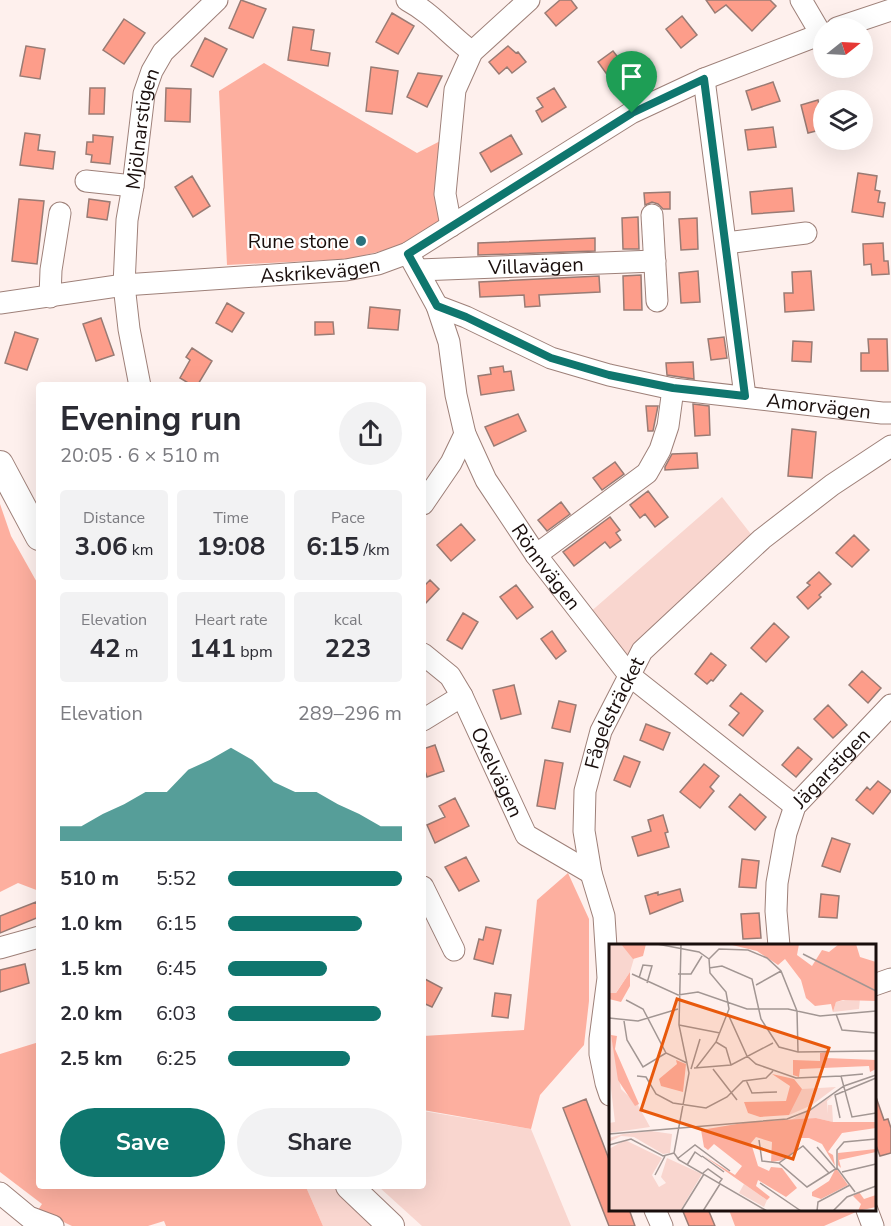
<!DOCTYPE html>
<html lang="en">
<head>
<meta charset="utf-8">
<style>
	body { margin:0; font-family:"Nunito Sans",sans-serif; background:#f2f2f3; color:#2b2b33; height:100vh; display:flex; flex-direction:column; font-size:22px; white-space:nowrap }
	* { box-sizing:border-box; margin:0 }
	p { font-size:20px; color:#7c7c81 }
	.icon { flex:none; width:33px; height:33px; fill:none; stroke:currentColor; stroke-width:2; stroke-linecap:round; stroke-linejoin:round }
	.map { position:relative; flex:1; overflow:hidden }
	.details { position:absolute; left:36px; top:382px; width:390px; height:807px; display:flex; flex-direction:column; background:#fff; border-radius:6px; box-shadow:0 6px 24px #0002 }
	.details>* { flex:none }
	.needle { width:39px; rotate:72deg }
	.buttons { position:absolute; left:813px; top:18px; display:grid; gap:12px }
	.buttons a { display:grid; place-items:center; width:60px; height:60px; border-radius:50%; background:#fff; box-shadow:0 6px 24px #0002; font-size:30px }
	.pin { position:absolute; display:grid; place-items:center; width:51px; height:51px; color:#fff; margin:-62px -26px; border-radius:50% 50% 50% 0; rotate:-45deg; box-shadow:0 0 6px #0007 }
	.pin .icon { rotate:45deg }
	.round { display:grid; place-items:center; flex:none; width:63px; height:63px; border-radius:32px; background:#f2f2f3 }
	.overview { display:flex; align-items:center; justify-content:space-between; height:102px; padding:0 24px }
	h1 { font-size:33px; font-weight:700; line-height:45px }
	.figures { display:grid; grid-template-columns:repeat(3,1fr); gap:9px; height:102px; padding:6px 24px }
	.figures div { display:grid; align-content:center; border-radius:6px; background:#f2f2f3; text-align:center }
	.figures b { font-size:26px; font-weight:700 }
	.figures small { font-size:16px; font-weight:400 }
	.figures p { font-size:16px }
	.chart { height:168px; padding:12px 24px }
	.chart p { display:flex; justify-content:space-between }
	.chart svg { width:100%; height:108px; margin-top:6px; fill:#0f766e; opacity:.7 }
	.primary-button { display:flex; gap:12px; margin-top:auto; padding:12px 24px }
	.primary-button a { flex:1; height:69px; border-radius:36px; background:#0f766e; color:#fff; font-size:24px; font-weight:700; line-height:69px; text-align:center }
	.primary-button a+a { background:#f2f2f3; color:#2b2b33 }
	ul { padding:0 24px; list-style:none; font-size:20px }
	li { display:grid; grid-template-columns:96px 72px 1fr; align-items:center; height:45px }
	li i { height:15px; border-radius:8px; background:#0f766e }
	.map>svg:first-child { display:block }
	.green { fill:#f9d6cf }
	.forest { fill:#fdaf9f }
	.building { fill:#fd9d8a; stroke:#997b74; stroke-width:1.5 }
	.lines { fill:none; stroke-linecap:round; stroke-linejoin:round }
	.minor-casing { stroke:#9e8079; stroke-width:23 }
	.major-casing { stroke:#9e8079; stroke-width:28 }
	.minor { stroke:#fff; stroke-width:21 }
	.major { stroke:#fff; stroke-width:26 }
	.route-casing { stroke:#fff; stroke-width:12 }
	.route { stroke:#0f766e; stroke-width:8 }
	.poi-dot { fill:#2a727d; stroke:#fff; stroke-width:2 }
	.labels { text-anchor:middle; stroke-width:4.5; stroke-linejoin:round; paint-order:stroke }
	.street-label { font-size:20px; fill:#190e0c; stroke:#fff }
	.poi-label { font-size:20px; fill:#190e0c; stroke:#fff; text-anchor:end }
	.inset-road { fill:none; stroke:#a29693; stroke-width:1.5 }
	.view { fill:#e8590c; fill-opacity:0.15; stroke:#e8590c; stroke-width:3 }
	.inset-edge { fill:none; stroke:#190e0c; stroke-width:3 }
</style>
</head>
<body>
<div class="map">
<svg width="891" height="1226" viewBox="0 0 891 1226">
	<rect width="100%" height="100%" fill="#fef0ed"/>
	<path class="green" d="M722,497L754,538L626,657L588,614Z
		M423,1111L531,1129L571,1226H422L379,1187L423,1186Z
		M306,1187H334L371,1226H323Z"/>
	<path class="forest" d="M264,63L417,153L448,137L438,225L409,244L350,259L227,265L219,91Z
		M0,504L11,536L39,586V891L18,883L0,892Z
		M568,873L589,919V1001L584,1045L540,1095L531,1129L423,1110V1036L524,1030L537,900Z
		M39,1042V1186L306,1187L323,1226H166L164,1221L148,1226H72L38,1210L42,1204L0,1172V1054Z
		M729,1210H855L856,1212L824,1226H735Z"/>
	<path class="building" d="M241,0L266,9L253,38L229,28Z
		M560,0H571L577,8L556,26L545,13Z
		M706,0H770L776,6L752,31L726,5L715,13Z
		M392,13L414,26L398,54L376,42Z
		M682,16L697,35L681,48L666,29Z
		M124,19L145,33L124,64L103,50Z
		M293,27L314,30L311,50L330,53L328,66L288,60Z
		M205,38L227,49L213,77L191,66Z
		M26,46L45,49L40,79L20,76Z
		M508,46L516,53L518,52L526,62L512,73L507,67L499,74L489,62Z
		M613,51L627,69L611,80L598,62Z
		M371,67L398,71L392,114L366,111Z
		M418,73L442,76L427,107L407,97Z
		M773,82L780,101L752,110L746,91Z
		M90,88H105L104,114H89Z
		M166,88L191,89L190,122L165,121Z
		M554,88L566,107L542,122L536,111L543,107L537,98Z
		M818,100L824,129L808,133L801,105Z
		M773,127L776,147L748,150L745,130Z
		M25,133L40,135L38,150L55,152L53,169L20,165Z
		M93,135L113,137L110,164L91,162L92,155L86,154L87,142H93Z
		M511,135L522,154L491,172L480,153Z
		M858,173L877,176L875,190L880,191L878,202L885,203L883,217L852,212Z
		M192,176L210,206L193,217L175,187Z
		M792,188L794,211L752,214L750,192Z
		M670,192V209H663L658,204L652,202L645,205L644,193Z
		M19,199L44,201L37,264L12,261Z
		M89,199L110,202L107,220L87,217Z
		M638,217L639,249H623L622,218Z
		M697,218L698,249L681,250L679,219Z
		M595,238V251L478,255V243Z
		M883,243L884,261H888L889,274L872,275L871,264L864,265L863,244Z
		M698,271L700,302L681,303L679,273Z
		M811,271L814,310L785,312L784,293H793L792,272Z
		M641,275L642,310H624L623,276Z
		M599,276L600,292L539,295L540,306L525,307L524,295L480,297L479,282Z
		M227,303L244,313L232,332L216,323Z
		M370,307L400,310L398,330L368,328Z
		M101,318L114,355L96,361L83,324Z
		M315,322H333L334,334L315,335Z
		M15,332L38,339L27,370L5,363Z
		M724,337L727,358L711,360L708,339Z
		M868,339H887L888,371H861V353H869Z
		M793,341L812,342L811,362L792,361Z
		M192,348L212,361L197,386H193L180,378L190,360L186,357Z
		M693,362L694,379L667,375L666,363Z
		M503,366L504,372L511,371L514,390L481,395L478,376L491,374L490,368Z
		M693,404L709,406L710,435L695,436Z
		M646,406H658L653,431H648Z
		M518,414L526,431L494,446L485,427Z
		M792,429L816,432L812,478L788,476Z
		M697,453L698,468L665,470V467L672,454Z
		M615,462L624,474L602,490L593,478Z
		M648,491L668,517L655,527L645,514L640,518L630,505Z
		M561,502L570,514L547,531L538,520Z
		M610,517L620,530L616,533L621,540L610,548L605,542L574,566L563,552Z
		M461,524L475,540L451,561L437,545Z
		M854,535L869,550L852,567L836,553Z
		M819,572L831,584L819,595L821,597L808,609L797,597L810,585L807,583Z
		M430,580L439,589L423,606V587Z
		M516,585L533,607L517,619L500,597Z
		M463,613L478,622L462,649L447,640Z
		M774,623L789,637L766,662L751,648Z
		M552,631L566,651L556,659L541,639Z
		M711,653L726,665L713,681L711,680L707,684L695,674Z
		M862,671L881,688L868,703L849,685Z
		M514,685L521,714L501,719L493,690Z
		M741,693L763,711L743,736L729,725L739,713L730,706Z
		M559,701L576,705L570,732L552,728Z
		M828,705L847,725L833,738L814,719Z
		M646,724L670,733L663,750L640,740Z
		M435,745L444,771L427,777L423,765V749Z
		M798,747L812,759L796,777L782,765Z
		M624,756L640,762L630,787L614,780Z
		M545,760L563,763L555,809L537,806Z
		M704,764L719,776L710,787L714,791L700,808L680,792Z
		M878,781L891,791L873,814L856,800L867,787L870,790Z
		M740,794L766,817L755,830L729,807Z
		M455,798L469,826L435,843L427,825L445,817L439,806Z
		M663,815L668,832L665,833L669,847L638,856L632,837L651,831L648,820Z
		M832,838L850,844L840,872L822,866Z
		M466,857L479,881L459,891L445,867Z
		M742,859L759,861L756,888L739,887Z
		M680,889L683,901L650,914L645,896L658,892V895Z
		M821,894L839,896L837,918L819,917Z
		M36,902L39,910V917L0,933V916Z
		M759,913L761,938L743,939L741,914Z
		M486,927L501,930L493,964L474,959L479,939L483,940Z
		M25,964L29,983L0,992V970Z
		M423,978L442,988L432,1007L423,1003Z
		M495,993L511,995L508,1018L492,1016Z
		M876,1097L884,1120L888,1119L891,1128V1153L880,1156L874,1140Z
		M586,1099L610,1162V1209H629L635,1226H609L563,1108Z
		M682,1209H708L715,1226H689Z"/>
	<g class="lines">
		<defs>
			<g id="minor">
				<path d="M407,0C433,14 449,35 472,52"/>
				<path d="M801,0L821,34"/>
				<path d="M837,28L891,10"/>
				<path d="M704,79L745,396"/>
				<path d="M86,181L133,186"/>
				<path d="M652,215L657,301"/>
				<path d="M451,226L445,194L455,90L472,52L529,0"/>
				<path d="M726,243L806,233"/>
				<path id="s1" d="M408,253L437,306L449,342L456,395L465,434L486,480L536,555L629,675L795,806"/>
				<path id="s2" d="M419,270L655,261"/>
				<path d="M50,297L51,270L60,213"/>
				<path id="s3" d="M0,303L124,285L346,270L378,264L408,253L631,113L704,79L824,33"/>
				<path id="s4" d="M437,306L466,317L551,358L609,375L673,389L882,413H891"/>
				<path id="s5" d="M140,386L129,329L124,285L127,220L133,186L144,94L152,71L163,52L217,0"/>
				<path d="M423,504L451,463L465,434"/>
				<path d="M536,555L647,473L660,450L668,426L673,389"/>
				<path id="s6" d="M423,654L450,676L462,696L526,835L591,873"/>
				<path d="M423,720L462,696"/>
				<path d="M423,887L454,950"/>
				<path id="s7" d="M779,946L776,911L777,883L786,833L795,806L891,705"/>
				<path d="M0,948L39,937"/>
				<path d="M874,985L891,979"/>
				<path id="s8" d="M610,1095L606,1083L600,1054V1039L608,978L604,916L591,873L584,831L585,791L601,731L642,651L762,539L832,485L891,446"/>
				<path d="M0,1193L29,1217L53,1226"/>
				<path d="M655,1210L662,1226"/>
				<path d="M867,1210L873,1226"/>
			</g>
			<path id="major" d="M0,464L39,537
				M349,1186L391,1226"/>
		</defs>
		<use href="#minor" class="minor-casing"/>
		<use href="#major" class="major-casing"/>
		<use href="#minor" class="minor"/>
		<use href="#major" class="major"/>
	</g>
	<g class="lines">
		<defs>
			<path id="route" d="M704,79L745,396L673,388L609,375L551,358L466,317L437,306L408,254L632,113Z"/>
		</defs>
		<use href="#route" class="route-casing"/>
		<use href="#route" class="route"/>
	</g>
	<circle class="poi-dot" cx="361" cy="241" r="6"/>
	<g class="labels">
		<g class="street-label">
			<text dy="7" stroke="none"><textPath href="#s5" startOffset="260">Mjölnarstigen</textPath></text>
			<text dy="7" stroke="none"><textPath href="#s2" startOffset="117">Villavägen</textPath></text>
			<text dy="7" stroke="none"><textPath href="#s3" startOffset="322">Askrikevägen</textPath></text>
			<text dy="7" stroke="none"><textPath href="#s4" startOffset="398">Amorvägen</textPath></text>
			<text dy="7" stroke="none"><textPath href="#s1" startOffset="348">Rönnvägen</textPath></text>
			<text dy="7" stroke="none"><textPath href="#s8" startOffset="392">Fågelsträcket</textPath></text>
			<text dy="7" stroke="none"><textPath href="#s7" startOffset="195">Jägarstigen</textPath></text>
			<text dy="7" stroke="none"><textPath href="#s6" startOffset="142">Oxelvägen</textPath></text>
		</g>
		<g class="poi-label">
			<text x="349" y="248">Rune stone</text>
		</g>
	</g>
	<g transform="translate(609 944)">
		<rect width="267" height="267" fill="#fef0ed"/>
		<path d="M0,0H12L26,11L21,28L6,50L0,49ZM241,55H251L250,65L224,68L227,58ZM0,79L12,145L29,161L41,183L0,189V179L6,178L0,128ZM227,143L203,161L180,171L193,145ZM225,151L218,157L219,170V161H223L224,178L207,174L182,176ZM42,187L63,190L61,209L54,210L25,193L12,192L0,198V194L14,190ZM16,196L53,214L43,231L50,243L57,239L52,233L58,214L93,230L71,267H0V205ZM135,240L158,256L155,263L130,249Z" fill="#f9d6cf"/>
		<path d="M12,0H37L34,12L24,15ZM119,0H190L188,11L203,22L213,6L220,8L230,0H247L251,13L267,18V57L234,56L227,58L224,68L222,60L206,62L197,54L192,36L176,15L169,21L148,7ZM21,28V42L12,58L0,55V49H7ZM2,91L8,92L6,105L30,160L26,162L9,136ZM217,108V114L267,116V125L261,128L260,122L191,125L190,133L184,131V116L211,117V109ZM67,116L77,120L74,148L52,142L50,135L68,120ZM163,130L185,135L193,145L180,171L151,173L139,169L135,158L177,157L181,142ZM207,174L224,178H267V184L233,189L219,208L224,211L226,222L213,200L200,194H190V203L175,216L162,218L163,198L147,193L142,199L149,222L160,227L162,223L173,224L188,244L177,253L149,236L147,242L161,253L158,256L95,212L126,231L133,222L105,200L99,206L95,203L92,186L140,178ZM267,205V208L230,216L232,224L229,221V209ZM227,224L239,241L212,255L203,252V248L220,237ZM250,248L255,255L267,251V263L249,267L252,260L244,252Z" fill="#fdaf9f"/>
		<path class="inset-road" d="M48,0L90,8L100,15M72,0L70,81L80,129L65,209L70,216L158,267M194,10L267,47M100,15L110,5L139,6L158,14L172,27L188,67L189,108M100,24L113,22L143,35L152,75L170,103L189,108L267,107M23,30L69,51L89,48L138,65H179L211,72L267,67M69,30H82L93,12M30,34L34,21L43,22L38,39M147,41L172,27M17,56L34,65L57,109L78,119M119,70L138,112L147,120L187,134L232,132L243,173L267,169M227,70L233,86L267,89M0,74L29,77L69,65M15,77L18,96L34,123L57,109M70,81L111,89M107,98L117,104L122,121M85,124L122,121L164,99M87,124L107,98L120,65L117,48L101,29L100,15M82,125L91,95M104,125L128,156M28,132L37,133L47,150L64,159L97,164L118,153L134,137L157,134L164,127M232,132L254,130M137,136L143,149L168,148M231,174L226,151L267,134M0,190L178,175L201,166L235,142L267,131M150,196L153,217L170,219M0,201L22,195L54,212L65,209M208,203L226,224M93,212L115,228M68,215L86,201L121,227M78,221L86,208L93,213M233,228L267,220M94,229L99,225L113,235L110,239M220,229L194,202L170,219L198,243L228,224M46,231L56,212M151,239L192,267M246,248L228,224V206L235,198L267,195M72,267L95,230M94,267L111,240M208,267L209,258L241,241M224,267L238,253L267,242"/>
		<path class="view" d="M68,55L220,104L184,215L32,166Z"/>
		<rect width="267" height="267" class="inset-edge"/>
	</g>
</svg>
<div class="buttons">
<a><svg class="needle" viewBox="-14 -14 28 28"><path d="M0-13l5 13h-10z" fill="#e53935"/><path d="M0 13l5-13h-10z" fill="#7c7c81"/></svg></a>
<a><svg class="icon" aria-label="layers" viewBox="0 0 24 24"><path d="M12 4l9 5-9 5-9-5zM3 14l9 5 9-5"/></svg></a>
</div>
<div class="pin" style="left:632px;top:113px;background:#1e9e55"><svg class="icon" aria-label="arrive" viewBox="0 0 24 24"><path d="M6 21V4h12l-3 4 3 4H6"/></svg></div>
<section class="details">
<div class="overview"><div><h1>Evening run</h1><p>20:05 · 6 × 510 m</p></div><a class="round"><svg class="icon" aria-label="share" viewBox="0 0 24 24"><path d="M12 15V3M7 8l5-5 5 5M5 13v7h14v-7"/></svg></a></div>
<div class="figures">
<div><p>Distance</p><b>3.06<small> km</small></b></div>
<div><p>Time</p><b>19:08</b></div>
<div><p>Pace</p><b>6:15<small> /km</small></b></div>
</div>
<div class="figures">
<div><p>Elevation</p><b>42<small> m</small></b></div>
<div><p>Heart rate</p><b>141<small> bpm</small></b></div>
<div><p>kcal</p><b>223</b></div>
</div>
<div class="chart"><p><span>Elevation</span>289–296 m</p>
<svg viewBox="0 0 160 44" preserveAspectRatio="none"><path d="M0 44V38L10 38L20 33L30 29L40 24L50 24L60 15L70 11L80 6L90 11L100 20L110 24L120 24L130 29L140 33L150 38L160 38V44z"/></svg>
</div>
<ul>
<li><b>510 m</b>5:52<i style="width:100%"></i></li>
<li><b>1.0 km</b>6:15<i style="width:77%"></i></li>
<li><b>1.5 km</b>6:45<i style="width:57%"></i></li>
<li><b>2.0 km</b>6:03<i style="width:88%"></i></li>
<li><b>2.5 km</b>6:25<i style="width:70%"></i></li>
</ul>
<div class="primary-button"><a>Save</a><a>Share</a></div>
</section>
</div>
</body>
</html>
